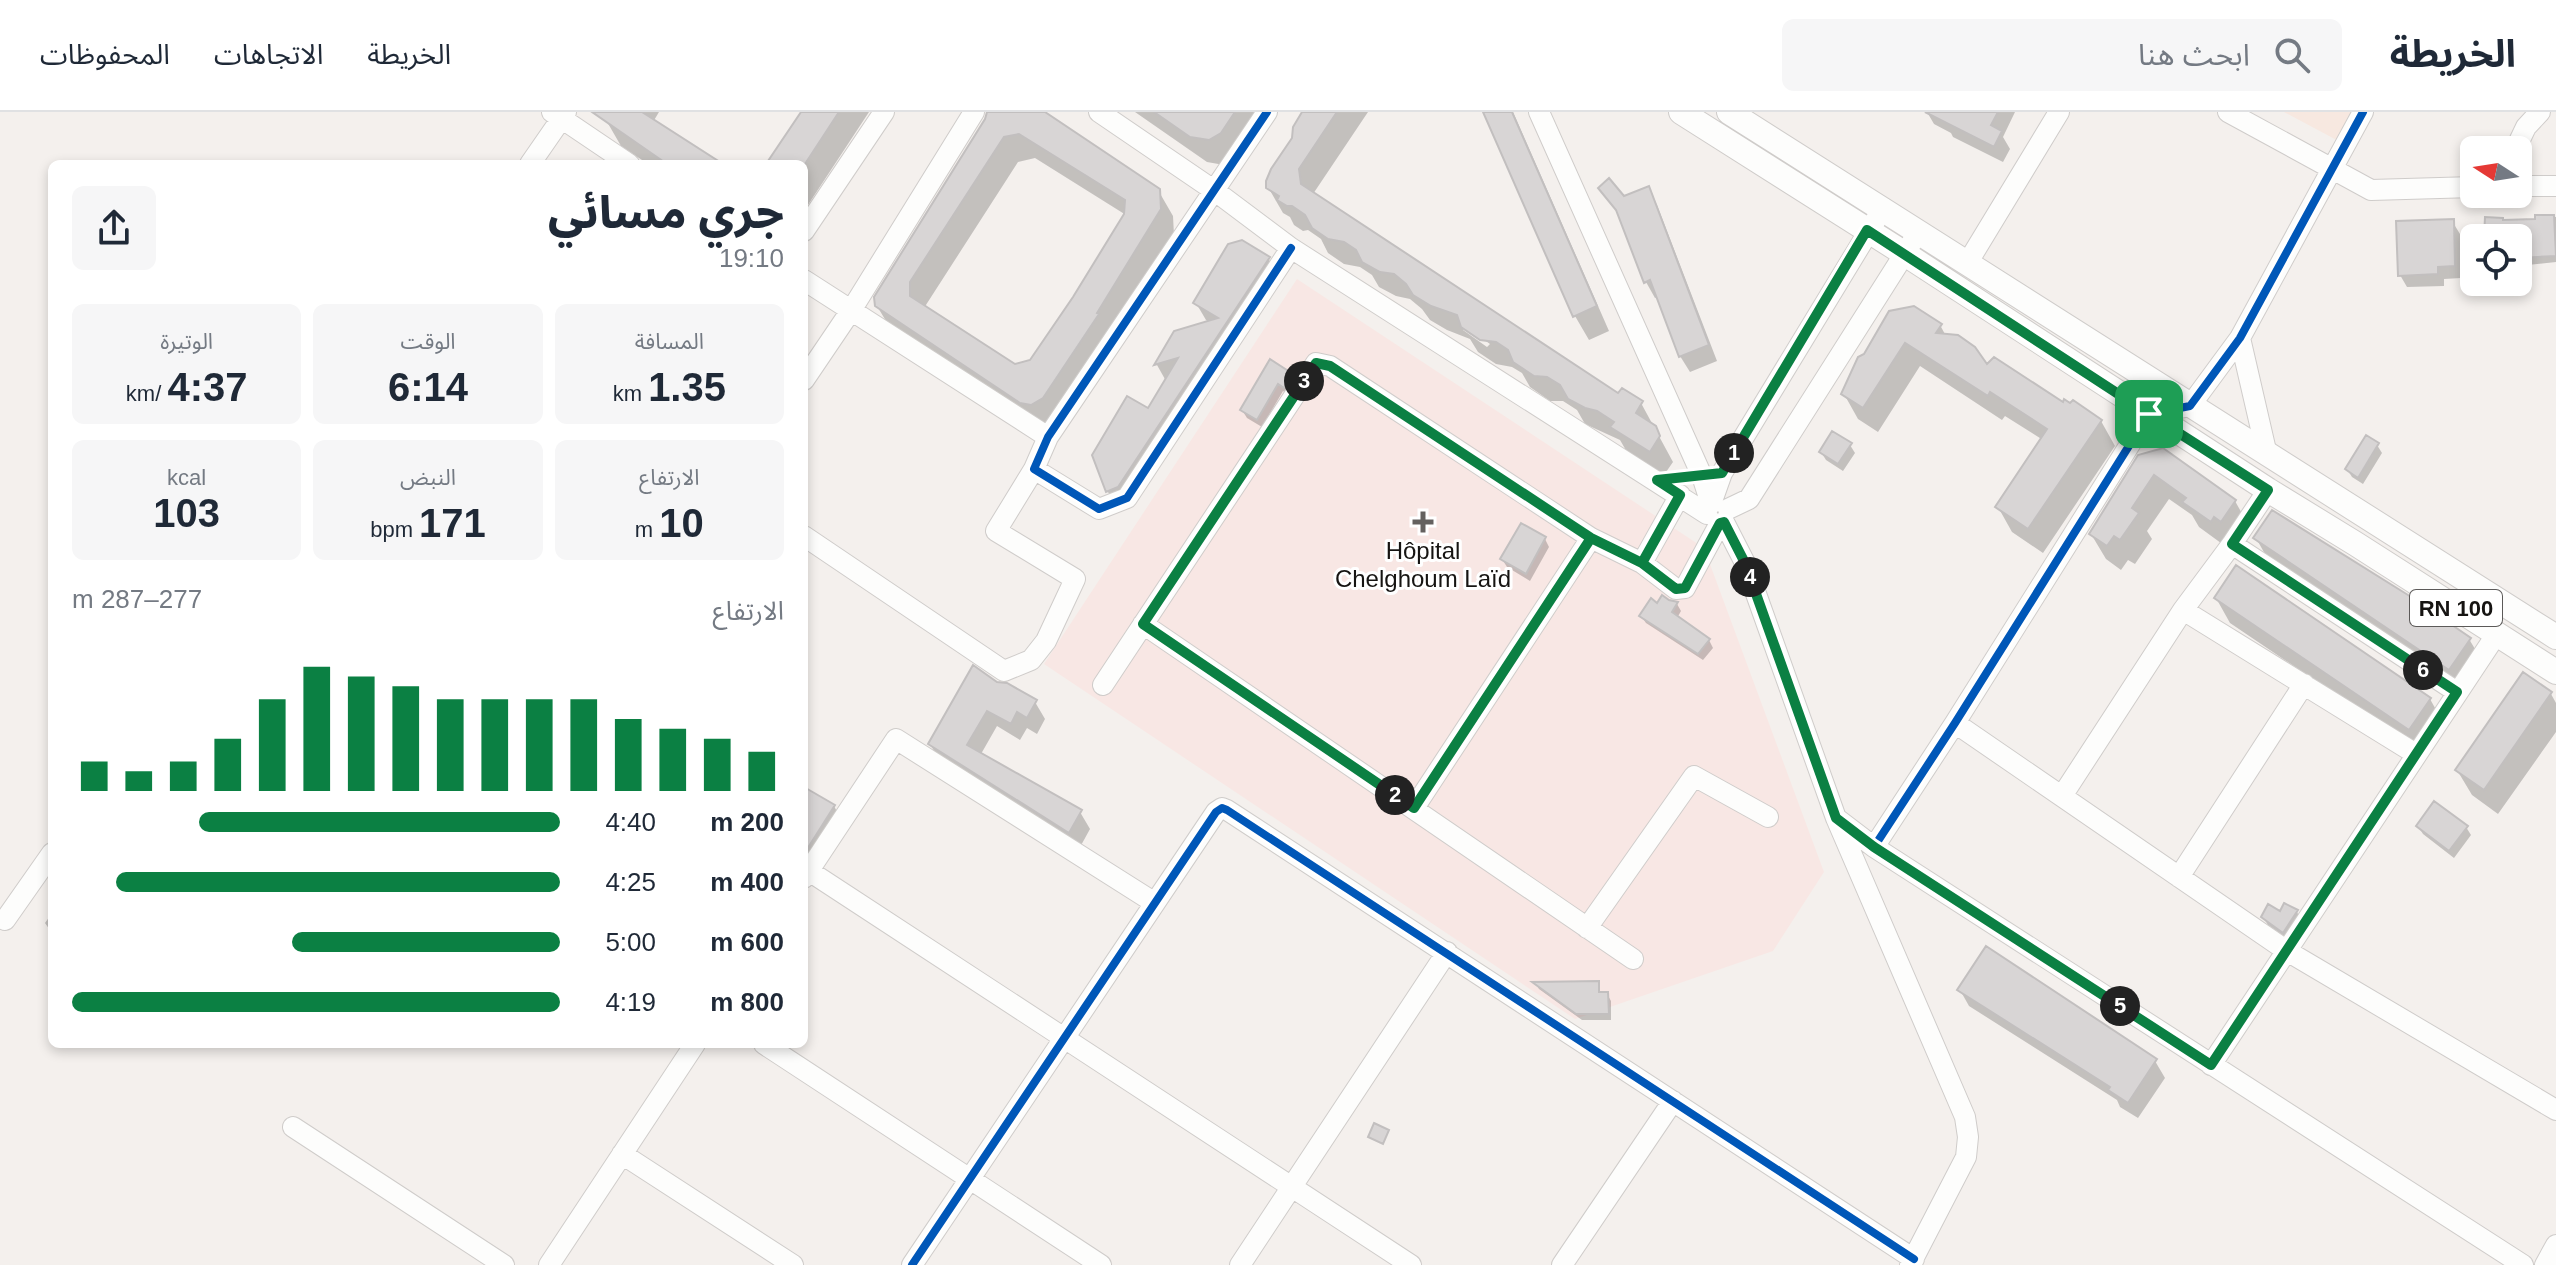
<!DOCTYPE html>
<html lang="ar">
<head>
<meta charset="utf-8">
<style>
	body { margin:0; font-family:Arial,"Noto Sans Arabic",sans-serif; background:#f6f6f7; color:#1f2937; direction:rtl; height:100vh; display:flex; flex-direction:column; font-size:30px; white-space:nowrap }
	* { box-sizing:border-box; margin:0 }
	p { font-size:26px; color:#747a83 }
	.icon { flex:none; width:44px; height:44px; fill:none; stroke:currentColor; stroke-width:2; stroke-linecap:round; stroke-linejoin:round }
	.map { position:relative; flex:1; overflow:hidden; direction:ltr }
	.drawer { position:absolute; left:48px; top:48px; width:760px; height:888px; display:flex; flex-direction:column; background:#fff; border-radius:12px; box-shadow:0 4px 12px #0003; direction:rtl }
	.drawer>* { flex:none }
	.needle { width:52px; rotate:282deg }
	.controls { position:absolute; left:2460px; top:24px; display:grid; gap:16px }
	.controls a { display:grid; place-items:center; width:72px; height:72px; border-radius:12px; background:#fff; box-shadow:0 4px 12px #0003; font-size:40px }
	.pin { position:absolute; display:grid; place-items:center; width:68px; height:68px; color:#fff; margin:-34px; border-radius:16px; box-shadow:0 4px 12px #0006 }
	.km { position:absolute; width:40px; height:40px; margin:-20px; border-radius:50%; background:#222; color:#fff; font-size:22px; line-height:40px; text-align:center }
	.round { display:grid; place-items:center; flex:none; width:84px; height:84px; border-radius:12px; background:#f6f6f7 }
	.overview { display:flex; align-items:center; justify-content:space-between; height:136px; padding:0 24px }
	h1 { font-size:44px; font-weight:800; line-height:60px }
	.stats { display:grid; grid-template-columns:repeat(3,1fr); gap:12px; height:136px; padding:8px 24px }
	.stats div { display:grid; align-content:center; border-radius:12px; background:#f6f6f7; text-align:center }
	.stats b { font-size:40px; font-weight:800 }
	.stats small { font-size:22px; font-weight:400 }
	.stats p { font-size:22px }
	.chart { height:224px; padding:16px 24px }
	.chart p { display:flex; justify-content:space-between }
	.chart svg { width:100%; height:144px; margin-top:8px; stroke:#0b8043; stroke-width:6 }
	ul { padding:0 24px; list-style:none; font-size:26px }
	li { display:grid; grid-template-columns:128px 96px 1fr; align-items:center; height:60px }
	li i { height:20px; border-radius:10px; background:#0b8043 }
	header { display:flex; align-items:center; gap:48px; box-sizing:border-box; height:112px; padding:0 40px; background:#fff; border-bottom:2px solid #e0e1e3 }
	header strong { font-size:38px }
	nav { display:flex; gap:44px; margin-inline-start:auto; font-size:28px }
	.search { width:560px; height:72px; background:#f6f6f7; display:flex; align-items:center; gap:20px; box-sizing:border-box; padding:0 28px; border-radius:12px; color:#747a83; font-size:30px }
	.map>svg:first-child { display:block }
	.education { fill:#f7e8e0 }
	.medical { fill:#f8e7e4 }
	.shadow { fill:#0003; fill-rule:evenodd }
	.building { fill:#d8d5d5; stroke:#c2bfbf; stroke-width:2; fill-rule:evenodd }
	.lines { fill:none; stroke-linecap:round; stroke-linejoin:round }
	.minor-casing { stroke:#cfccca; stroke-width:22 }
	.major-casing { stroke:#cfccca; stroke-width:26 }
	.minor { stroke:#fdfdfc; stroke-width:20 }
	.major { stroke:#fdfdfc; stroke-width:24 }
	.cycleway-casing { stroke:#fff; stroke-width:13 }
	.cycleway { stroke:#0057b8; stroke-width:8 }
	.route-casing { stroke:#fff; stroke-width:16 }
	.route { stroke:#0b8043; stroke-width:10 }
	.poi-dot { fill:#64615f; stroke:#fff; stroke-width:3 }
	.labels { text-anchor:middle; stroke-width:6; stroke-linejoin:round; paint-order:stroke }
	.shield { fill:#fff; stroke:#5c5a59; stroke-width:2 }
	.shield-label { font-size:22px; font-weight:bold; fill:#161412 }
	.poi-label { font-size:24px; fill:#161412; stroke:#fff }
</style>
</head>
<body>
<header>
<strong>الخريطة</strong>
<div class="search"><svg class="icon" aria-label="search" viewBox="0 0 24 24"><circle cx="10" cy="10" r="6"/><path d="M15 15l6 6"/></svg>ابحث هنا</div>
<nav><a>الخريطة</a><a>الاتجاهات</a><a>المحفوظات</a></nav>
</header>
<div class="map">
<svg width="2556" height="1153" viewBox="0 0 2556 1153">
	<rect width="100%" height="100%" fill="#f4f0ed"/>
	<path class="education" d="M2284,0H2363L2346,33Z"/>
	<path class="medical" d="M1297,167L1704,436L1824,760L1773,839L1575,907L1044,552Z"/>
	<path class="shadow" d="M606,0H659L653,10L719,52H648L621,34L606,8Z
		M809,0H869L804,99V52H769Z
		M987,0H1042L1158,78L1173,104L1174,123L1046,317L892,219L877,194L987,7ZM1035,46L1126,103L1031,250L1014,254L924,196L1018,50Z
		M1135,0H1266L1224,53L1207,50Z
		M1306,0H1368L1313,82L1619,284L1641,291L1673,350L1664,363L1627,340L1620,328L1585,312L1577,298L1563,289H1550L1530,275L1522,261L1512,255L1496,252L1478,240L1470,227L1447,218L1430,208L1422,197L1410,187L1396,184L1379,175L1372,163L1360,155L1344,152L1328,141L1321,127L1308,118L1303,119L1294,113L1290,105L1283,101L1268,75L1294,27ZM1463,213L1490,232L1487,235L1463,218Z
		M1485,0H1513L1609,219L1589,228L1575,204Z
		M1927,0H2015L2003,25L2010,37L2003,50L1953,25L1951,21L1934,12Z
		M1600,76L1623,86L1648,76L1657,93L1717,249L1690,260L1680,244L1658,185L1655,186L1646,170L1622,107Z
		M2537,105H2556V150L2518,154V126H2486L2503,110L2537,109Z
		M2452,109L2460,122L2461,166L2444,167V174L2407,175L2400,163Z
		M1268,146L1278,163L1117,396L1108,380L1103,364L1149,299L1166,269L1157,253L1176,221L1209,210L1206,208L1196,191Z
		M1940,213L1946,224L1987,255L2101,309L2115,334L2043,441L2012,420L1998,395L2043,328L2005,304L2002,308L1920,254L1878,320L1858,307L1844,282L1860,246Z
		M1271,250L1292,264L1296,271L1289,283L1283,279L1262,315L1247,306L1242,298Z
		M1850,333L1855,341L1843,359L1826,348L1821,340Z
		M2377,333L2382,341L2363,372L2352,365L2347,357Z
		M2140,345L2235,389L2249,414L2225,434L2199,415L2192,403L2169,387L2147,419L2152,427L2135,452L2128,448L2121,458L2106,447L2091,422Z
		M2256,426L2469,527L2484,552L2464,582L2270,451Z
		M1545,427L1549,435L1530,469L1507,455L1502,447Z
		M2216,486L2430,587L2444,612L2424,642L2230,511Z
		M1677,492L1681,499L1677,506L1709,528L1713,536L1703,548L1646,511L1641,504L1658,493Z
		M996,572L1035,590L1045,607L1037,622L1027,616L1020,628L997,614L981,642L1080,700L1090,717L1079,737L940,649L930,632Z
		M2551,582L2556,591V620L2498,702L2472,683L2457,658Z
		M804,677L834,694L843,711L804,773Z
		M2418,714L2466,715L2471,723L2454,746L2423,722Z
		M2297,800L2301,808L2288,827L2268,813L2263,805Z
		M52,801V821L45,811Z
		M1597,871L1601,882H1607L1611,889V908H1582L1539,877L1536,872Z
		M1960,878L2155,949L2165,966L2138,1006L2120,995L2117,988L1969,894Z"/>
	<path class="building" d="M592,0H642L723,52H667Z
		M801,0H839L805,52H766Z
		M987,0H1045L1160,77L1161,97L1097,201L1099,202L1043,286L1031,293L1020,291L875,194L874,185L985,7ZM1019,22L1125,88L1124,102L1073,185L1030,248L1015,252L910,184V170L1004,25Z
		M1154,0H1235L1221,21L1209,28L1190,25Z
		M1302,0H1337L1299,57L1301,72L1618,281L1622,276L1643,289L1636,301L1656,314L1660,324L1650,340L1610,315L1614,310L1597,299L1585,296L1568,287L1560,273L1547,265L1534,264L1513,250L1508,238L1496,230L1480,228L1461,215L1457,203L1431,194L1413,183L1406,172L1394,162L1380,160L1362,150L1356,138L1344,130L1328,127L1312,116L1305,103L1292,94H1287L1277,88L1279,84L1266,76V69L1271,57L1292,26L1293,15Z
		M1483,0H1512L1597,194L1573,205Z
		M1925,0H1998L1991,13L2002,19L1994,35Z
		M1609,66L1624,84L1649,74L1709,233L1679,245L1650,168L1644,171L1616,98L1598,76Z
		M2535,103H2554L2556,144L2518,146V126H2484L2485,105L2503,106V108L2535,107Z
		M2454,107L2455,154L2438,155V162L2398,164L2396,109Z
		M1242,128L1270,145L1118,375L1106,380L1092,343L1127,284L1148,296L1178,246L1154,253L1174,219L1218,206L1193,191L1228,132Z
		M1914,194L1942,212L1936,221L1958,223L1975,235L1987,252L1994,245L2063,290L2064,287L2070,291L2073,288L2102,308L2028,417L1995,395L2047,317L1990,280L1988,284L1905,231L1863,296L1841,282L1858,245L1864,242L1889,199Z
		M1270,247L1293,262L1284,276L1278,272L1257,308L1240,298Z
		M1832,319L1852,331L1838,352L1819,340Z
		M2366,323L2379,331L2358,366L2345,357Z
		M2163,336L2236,388L2221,410L2214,405L2211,410L2182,390L2186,386L2154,363L2132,396L2139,401L2120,428L2114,424L2107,434L2089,422L2138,343Z
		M2272,398L2408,483L2471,526L2449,558L2253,426Z
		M1521,411L1546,425L1526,462L1500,447Z
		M2236,453L2431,586L2409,618L2214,486Z
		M1662,483L1669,488L1678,490L1672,500L1710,527L1698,542L1639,504L1651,486L1657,491Z
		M973,553L997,570L1007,571L1037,588L1027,606L1017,600L1011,612L987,599L967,633L1082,698L1069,721L928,632Z
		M2523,560L2552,580L2484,678L2455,658Z
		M804,675L835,693L804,742Z
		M2434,689L2468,714L2449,739L2416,714Z
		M2284,791L2298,798L2283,821L2261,805L2268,792L2280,799Z
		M1986,834L2157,947L2128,991L2108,978L2110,975L1957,878Z
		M1599,869V880H1608L1609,902H1576L1532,870Z
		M1374,1011L1389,1018L1383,1032L1368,1025Z"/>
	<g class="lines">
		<defs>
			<path id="minor" d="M552,0L629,52
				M1099,0L1215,79L1291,136L1707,402
				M1267,0L1048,325L1034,357L1099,397L1127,386L1291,136
				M1539,0L1702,364L1711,392
				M2228,0L2371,78L2474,75
				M2515,38L2526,15L2540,0
				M530,52L566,0
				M2518,74H2556
				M804,119L884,0
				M1968,150L2059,0
				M804,168L1048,325
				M2240,226L2267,343
				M804,268L852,197L974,0
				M1711,392L1722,361L1883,96
				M1728,397L1749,387L1912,130
				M1724,410L1745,451L1836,706L1965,1005L1968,1025L1966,1045L1910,1153
				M804,424L1004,559L1031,548L1046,529L1075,467L996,419L1034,357
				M2232,432L2457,580
				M1642,451L1680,383
				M2183,498L2416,642
				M1143,512L1633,847
				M1103,573L1316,251L1330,254L1591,426L1642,451L1676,477L1685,476L1720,411
				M1955,611L2287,839L2556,998
				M2062,684L2183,498L2232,432L2268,378
				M1414,696L1591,426
				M1836,706L1874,735L2523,1153
				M1874,735L1955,611L2149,302L2190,294L2240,226L2363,0
				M809,759L1411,1153
				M2179,765L2304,572
				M804,766L896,627L1155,791
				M5,808L52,741
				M1587,816L1694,664L1768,705
				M764,932L1101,1153
				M2211,953L2496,523
				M293,1015L504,1153
				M622,1042L793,1153
				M549,1153L695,932
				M912,1153L1216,700L1222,696L1227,698L1914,1147
				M1240,1153L1447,840
				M1562,1153L1673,989
				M2545,1153L2556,1133"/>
			<path id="major" d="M1681,0L1905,142L2268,378L2356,432L2556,560
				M1729,0L2556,525"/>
		</defs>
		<use href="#minor" class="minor-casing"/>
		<use href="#major" class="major-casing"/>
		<use href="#minor" class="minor"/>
		<use href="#major" class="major"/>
		<defs>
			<path id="cycleway" d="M1267,0L1048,325L1034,357L1099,397L1127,386L1291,136
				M1874,735L1955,611L2149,302L2190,294L2240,226L2363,0
				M912,1153L1216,700L1222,696L1227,698L1914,1147"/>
		</defs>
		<use href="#cycleway" class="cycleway-casing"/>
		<use href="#cycleway" class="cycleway"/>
	</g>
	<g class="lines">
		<defs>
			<path id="route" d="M2149,302L1867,118L1722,361L1657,368L1680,383L1642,451L1591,426L1414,696L1143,512L1316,251L1330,254L1591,426L1642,451L1676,477L1685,476L1720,411L1724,410L1745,451L1836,706L1874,735L2211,953L2457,580L2232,432L2268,378L2149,302"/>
		</defs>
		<use href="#route" class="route-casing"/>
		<use href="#route" class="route"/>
	</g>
	<path class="poi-dot" d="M1419 398h8v8h8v8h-8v8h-8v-8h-8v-8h8z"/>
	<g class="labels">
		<rect class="shield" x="2410" y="478" width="92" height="36" rx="6"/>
		<g class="shield-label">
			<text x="2456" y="504">RN 100</text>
		</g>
		<g class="poi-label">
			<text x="1423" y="447">Hôpital<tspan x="1423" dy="28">Chelghoum Laïd</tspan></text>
		</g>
	</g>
</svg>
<div class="controls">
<a><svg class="needle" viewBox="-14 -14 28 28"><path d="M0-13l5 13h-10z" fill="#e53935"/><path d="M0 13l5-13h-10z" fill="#747a83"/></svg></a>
<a><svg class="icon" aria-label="locate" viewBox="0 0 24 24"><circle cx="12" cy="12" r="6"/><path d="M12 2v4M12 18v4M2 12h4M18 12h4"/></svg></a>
</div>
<div class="pin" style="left:2149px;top:302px;background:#1e9e55"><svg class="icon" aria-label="arrive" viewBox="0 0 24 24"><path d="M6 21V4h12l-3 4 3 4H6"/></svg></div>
<b class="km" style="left:1734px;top:341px">1</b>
<b class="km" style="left:1395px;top:683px">2</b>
<b class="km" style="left:1304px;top:269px">3</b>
<b class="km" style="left:1750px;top:465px">4</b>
<b class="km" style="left:2120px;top:894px">5</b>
<b class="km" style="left:2423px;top:558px">6</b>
<section class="drawer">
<div class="overview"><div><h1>جري مسائي</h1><p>19:10</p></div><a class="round"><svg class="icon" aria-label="share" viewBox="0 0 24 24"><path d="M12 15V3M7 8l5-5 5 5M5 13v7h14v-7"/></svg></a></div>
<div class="stats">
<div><p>المسافة</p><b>1.35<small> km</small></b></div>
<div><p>الوقت</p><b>6:14</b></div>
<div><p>الوتيرة</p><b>4:37<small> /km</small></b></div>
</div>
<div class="stats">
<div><p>الارتفاع</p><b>10<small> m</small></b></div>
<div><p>النبض</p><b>171<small> bpm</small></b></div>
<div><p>kcal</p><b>103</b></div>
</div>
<div class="chart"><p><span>الارتفاع</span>277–287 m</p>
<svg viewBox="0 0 160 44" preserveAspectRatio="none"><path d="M5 44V35M15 44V38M25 44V35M35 44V28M45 44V16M55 44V6M65 44V9M75 44V12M85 44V16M95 44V16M105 44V16M115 44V16M125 44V22M135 44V25M145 44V28M155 44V32"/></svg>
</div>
<ul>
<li><b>200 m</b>4:40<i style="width:74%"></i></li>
<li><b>400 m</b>4:25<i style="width:91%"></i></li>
<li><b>600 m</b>5:00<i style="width:55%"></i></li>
<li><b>800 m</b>4:19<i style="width:100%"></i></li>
</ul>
</section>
</div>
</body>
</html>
